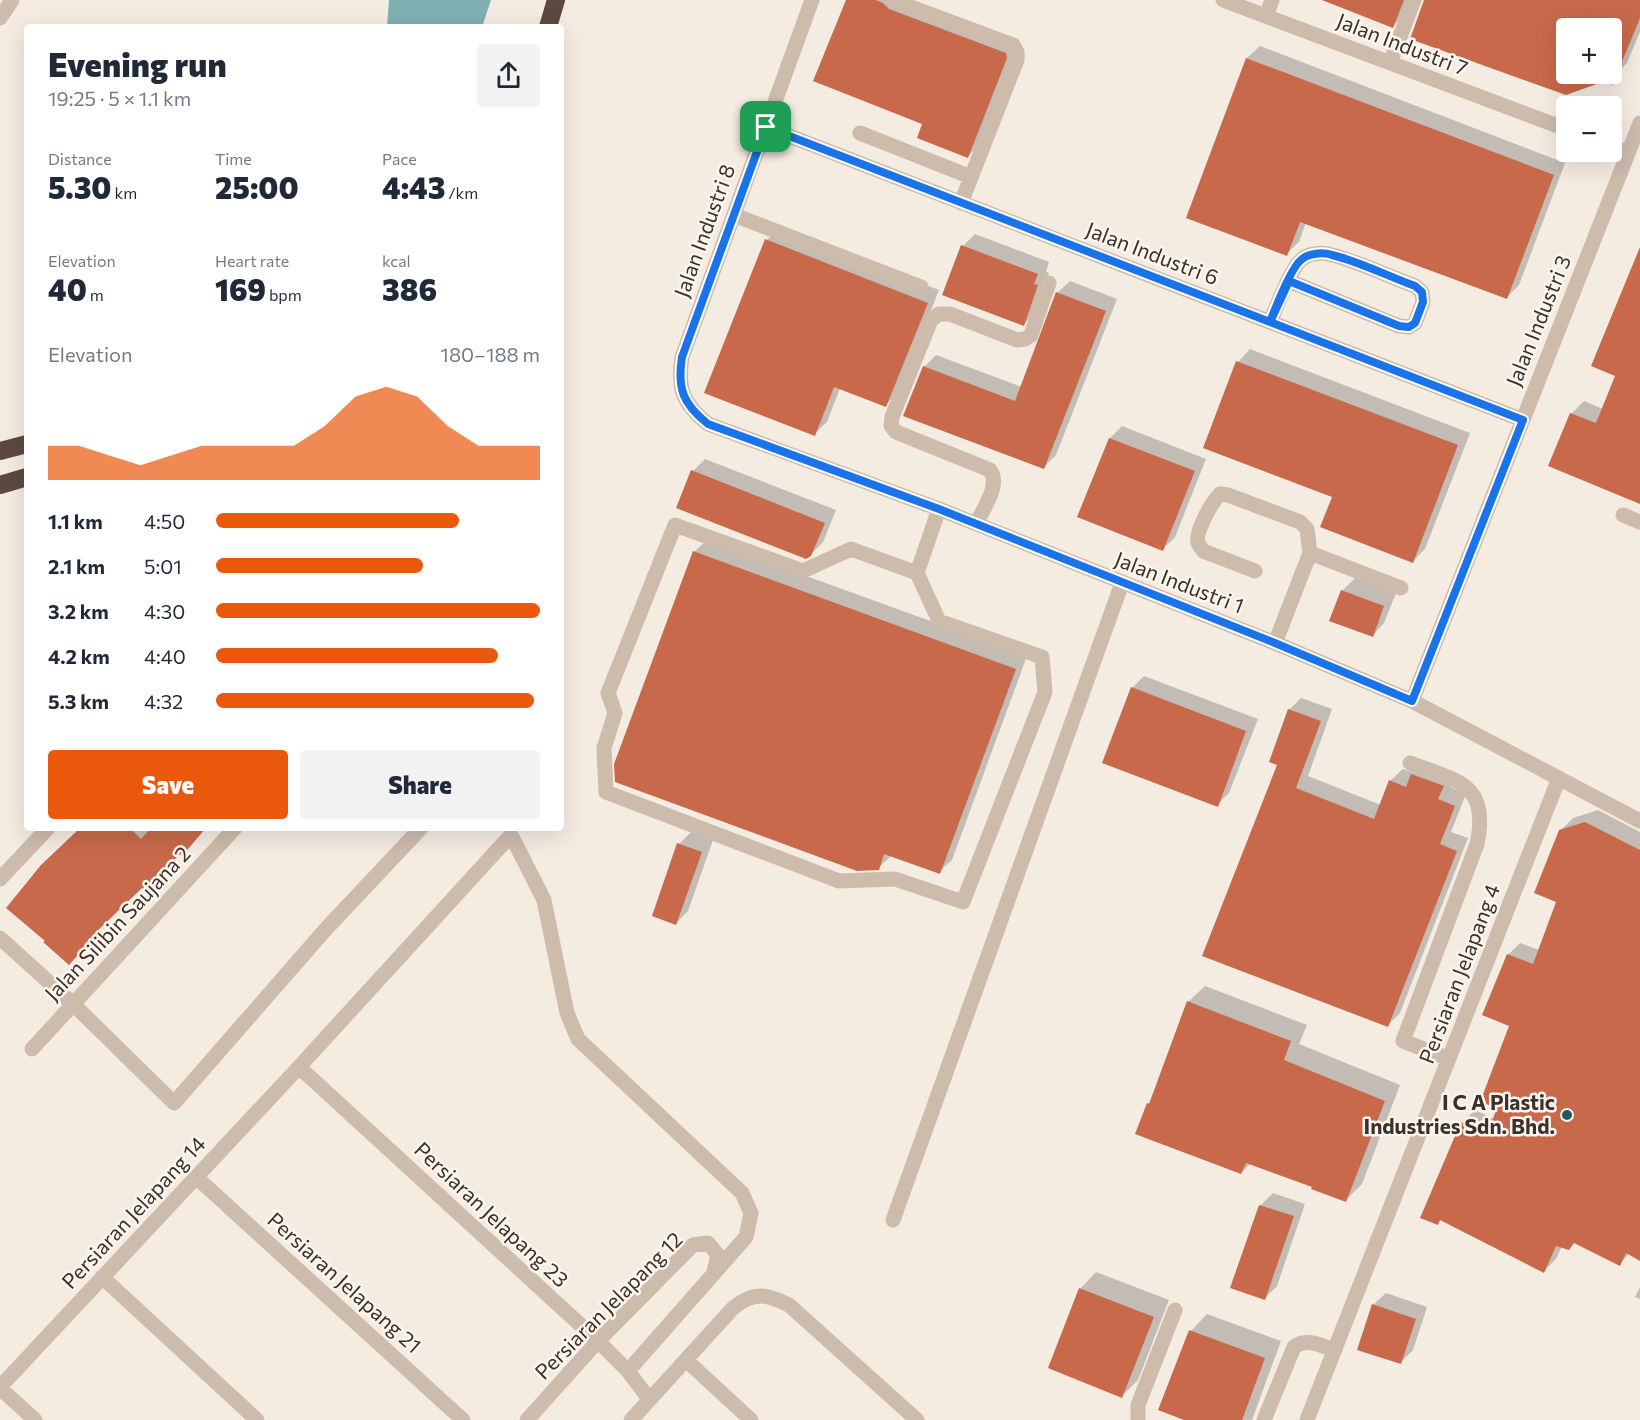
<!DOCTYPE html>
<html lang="en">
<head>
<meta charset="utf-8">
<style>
	body { margin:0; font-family:Commissioner,sans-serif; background:#f2f2f3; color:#1f2937; height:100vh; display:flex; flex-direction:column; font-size:22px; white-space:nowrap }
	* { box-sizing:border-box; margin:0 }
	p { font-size:20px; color:#747a83 }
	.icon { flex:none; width:33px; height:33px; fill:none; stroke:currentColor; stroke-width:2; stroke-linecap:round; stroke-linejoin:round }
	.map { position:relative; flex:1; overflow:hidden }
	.side { position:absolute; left:24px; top:24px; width:540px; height:807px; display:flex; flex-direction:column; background:#fff; border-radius:6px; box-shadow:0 6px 24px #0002 }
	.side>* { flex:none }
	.controls { position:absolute; left:1556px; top:18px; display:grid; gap:12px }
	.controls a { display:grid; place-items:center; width:66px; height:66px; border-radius:6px; background:#fff; box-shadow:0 6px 24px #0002; font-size:30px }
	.pin { position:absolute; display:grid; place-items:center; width:51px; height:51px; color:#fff; margin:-26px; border-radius:12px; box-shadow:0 3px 9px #0006 }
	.round { display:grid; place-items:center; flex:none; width:63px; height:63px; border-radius:6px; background:#f2f2f3 }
	.headline { display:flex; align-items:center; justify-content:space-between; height:102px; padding:0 24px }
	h1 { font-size:33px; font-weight:800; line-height:45px }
	.figures { display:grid; grid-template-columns:repeat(3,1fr); gap:9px; height:102px; padding:6px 24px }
	.figures div { display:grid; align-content:center }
	.figures b { font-size:30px; font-weight:800 }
	.figures small { font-size:16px; font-weight:400 }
	.figures p { font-size:16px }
	.chart { height:168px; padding:12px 24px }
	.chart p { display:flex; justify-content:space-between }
	.chart svg { width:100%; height:108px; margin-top:6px; fill:#ea580c; opacity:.7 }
	.primary-button { display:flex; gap:12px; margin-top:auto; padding:12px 24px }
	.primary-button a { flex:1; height:69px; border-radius:6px; background:#ea580c; color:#fff; font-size:24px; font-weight:800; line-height:69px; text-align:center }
	.primary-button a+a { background:#f2f2f3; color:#1f2937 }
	ul { padding:0 24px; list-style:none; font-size:20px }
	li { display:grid; grid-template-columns:96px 72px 1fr; align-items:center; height:45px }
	li i { height:15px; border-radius:8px; background:#ea580c }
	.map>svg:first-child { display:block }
	.water { fill:#7fb0b2 }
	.shadow { fill:#0003; fill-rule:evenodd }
	.building { fill:#c8694b; fill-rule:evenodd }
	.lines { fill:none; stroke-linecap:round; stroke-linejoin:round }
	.minor { stroke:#cdbbac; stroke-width:15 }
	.highway { stroke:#5c4a42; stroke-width:18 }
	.route-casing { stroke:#fff; stroke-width:12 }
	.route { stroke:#1a73e8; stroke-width:8 }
	.poi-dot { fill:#1f5a5e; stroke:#fbf5ee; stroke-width:2 }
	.labels { text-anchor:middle; stroke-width:5; stroke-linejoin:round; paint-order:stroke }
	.street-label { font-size:21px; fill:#3b302b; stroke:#fbf5ee }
	.poi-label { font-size:21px; font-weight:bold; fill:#3b302b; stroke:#fbf5ee; text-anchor:end }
</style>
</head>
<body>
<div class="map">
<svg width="1640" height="1420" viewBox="0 0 1640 1420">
	<rect width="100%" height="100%" fill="#f4ebe1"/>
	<path class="water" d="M389,0H491L482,27H387Z"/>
	<path class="shadow" d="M847,0H908L1018,42L980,144L968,156L924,124Z
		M1322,0H1410L1405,14L1393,26Z
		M1425,0H1640V32L1627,63L1614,76L1566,93ZM1566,28H1611V74H1566Z
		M1260,46L1565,163L1519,285L1506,298L1306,222L1299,242L1286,254L1187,217L1247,58Z
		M779,228L939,290L898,393L885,405L840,388L827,422L814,434L767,240Z
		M975,234L1049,262L1046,272L1049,273L1036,312L1024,324L963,246Z
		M1640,250V502L1571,414L1584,401L1603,409L1617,375Z
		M1070,281L1117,299L1056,455L1044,467L924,367L936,355L1022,387L1057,293Z
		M1250,349L1470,433L1425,549L1413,561L1333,496L1238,362Z
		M1122,426L1206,459L1175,537L1163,549L1079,516L1110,438Z
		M705,459L836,510L823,542L810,555L693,471Z
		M707,540L1027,656L952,860L939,872L891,856L878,868L694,552Z
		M1355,578L1396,593L1384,623L1372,636L1342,591Z
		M1144,676L1258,719L1229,793L1217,805L1132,688Z
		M1301,698L1332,709L1308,776L1381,805L1390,781L1403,769L1414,773L1425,762L1455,774L1450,787L1466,794L1451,832L1468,838L1400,1013L1387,1026L1279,764L1289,710Z
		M1598,810L1640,832V1259L1630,1253L1619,1264L1575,1242L1568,1249L1562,1246L1556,1259L1544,1271L1441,1219L1437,1223L1422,1217L1463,1122L1475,1110L1494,1119L1499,1107L1511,1025L1508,955L1520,943L1539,950L1558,901L1560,831L1573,818Z
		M77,828H205L98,928L99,929L77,955L80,830Z
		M691,832L713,840L688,911L676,923L679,844Z
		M1205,986L1307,1025L1299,1044L1400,1085L1362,1184L1346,1200L1314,1186L1251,1163L1241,1173L1148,1104L1152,1100L1188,1002Z
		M1273,1193L1305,1204L1277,1286L1265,1298L1260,1206Z
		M1096,1272L1169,1300L1138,1380L1122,1396L1080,1289Z
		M1640,1287V1299L1635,1297Z
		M1386,1293L1427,1307L1413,1350L1400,1363L1373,1305Z
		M1207,1314L1281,1341L1252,1420H1189L1191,1331Z"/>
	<path class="building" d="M846,0H876L883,3L889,9L1006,53L1007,58L968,158L917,138L922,124L813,81Z
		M1322,0H1404L1393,28Z
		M1424,0H1640V18L1617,74H1620L1621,75L1615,77L1611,86V79L1566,95L1410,39ZM1566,28H1611V74H1566Z
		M1246,58L1554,175L1507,299L1300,222L1287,256L1186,218Z
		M765,239L928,303L886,407L834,387L815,436L704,393Z
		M961,245L1038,274L1034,284L1038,285L1024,326L942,295Z
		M1640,247V504L1548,466L1570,413L1596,423L1615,376L1591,366Z
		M1056,292L1106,311L1044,469L903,416L923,366L1015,401Z
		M1236,361L1458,445L1413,563L1320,527L1332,497L1203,448Z
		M1109,438L1195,471L1163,551L1077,517Z
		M691,470L825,523L811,556L806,559L676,508Z
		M693,551L1016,669L940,874L884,854L879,870L857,871L615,782L614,764Z
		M1341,590L1384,606L1373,637L1329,621Z
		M1131,687L1246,731L1218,807L1102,763Z
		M1288,709L1321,721L1296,788L1374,819L1389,780L1406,787L1411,774L1444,786L1438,799L1455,806L1440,844L1457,851L1388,1027L1202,956L1277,765L1269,762Z
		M1585,822L1640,850V1261L1626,1253L1620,1266L1574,1243L1569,1250L1556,1246L1544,1273L1440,1220L1438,1225L1420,1218L1461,1122L1487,1134L1497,1108L1480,1102L1509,1026L1482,1015L1507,954L1533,964L1556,902L1534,893L1559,830Z
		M80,828H130L141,839L151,828H206L182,856L180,854L145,891L142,888L91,937L93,938L69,965L43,942L45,941L6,908L41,865Z
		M677,843L702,852L676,925L652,916Z
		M1187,1001L1291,1041L1284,1060L1385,1101L1346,1202L1311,1189L1312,1187L1246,1163L1241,1174L1135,1134L1147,1103L1149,1104Z
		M1259,1205L1294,1216L1265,1300L1230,1288Z
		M1079,1288L1154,1317L1122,1398L1048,1368Z
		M1372,1304L1416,1319L1401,1364L1357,1350Z
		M1189,1330L1265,1358L1242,1420H1184L1158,1410Z"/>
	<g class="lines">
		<path class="minor" d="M812,0L682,357C677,389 683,404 708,424L939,509L1275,643L1412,701L1640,821
			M892,0L1013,45L1017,52V60L961,203
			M1223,0L1566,129
			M1266,16L1272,0
			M0,18L12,0
			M1390,63L1414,0
			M766,127L1523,420
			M860,133L971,177
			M1611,146L1628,153
			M734,215L921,287
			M1270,322C1276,309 1291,268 1301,260C1308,253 1323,252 1332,255C1357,261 1390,277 1415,286L1422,292L1423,302L1415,323L1409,327L1399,326L1289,281
			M1623,515L1640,522
			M976,524C983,509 1001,485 990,470L896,432L891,426L892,417L931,320L939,314H950L1017,340L1025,339L1031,335L1049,283
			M675,525L803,571L851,549L917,573L939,621L1042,657L1045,692L963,902L895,879L839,881L606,792L604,748L615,713L608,693Z
			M1310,553L1401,588
			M1255,571L1203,551C1202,548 1199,546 1198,543C1195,531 1212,502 1220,494L1228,495L1300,522L1307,529L1310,553L1275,643
			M917,573L939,509
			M1412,701L1640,123
			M1410,763C1457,781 1490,783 1477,844L1403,1041L1449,1059
			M0,879L48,828
			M0,938L73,1004L174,1103L325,930L421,828
			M32,1049L235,828
			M299,1067L598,1341L628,1371L649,1399
			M196,1177L463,1420
			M893,1220L1122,583
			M102,1277L257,1420
			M687,1361L751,1420
			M0,1387L299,1067L511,835L544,900L567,1013L578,1039L742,1193L751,1213L746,1237L628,1371
			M0,1388L35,1420
			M527,1420L598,1341L693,1245L708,1243L718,1255L714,1272
			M631,1420L733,1308C754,1291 766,1294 789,1305L917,1420
			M1138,1420V1405L1175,1310
			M1264,1420L1294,1347C1306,1337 1321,1346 1335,1350
			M1307,1420L1559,778"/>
		<path class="highway" d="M548,27L556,0
			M0,451L27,444
			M0,485L27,477"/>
	</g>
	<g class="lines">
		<defs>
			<path id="route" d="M766,127L682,357C677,389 683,404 708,424L939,509L1275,643L1412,701L1523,420L1270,322L1289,281L1399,326L1409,327L1415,323L1423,302L1422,292L1415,286C1390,277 1358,261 1332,255C1323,252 1308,253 1301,260C1291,268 1275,309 1270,322L766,127"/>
		</defs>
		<use href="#route" class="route-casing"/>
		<use href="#route" class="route"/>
	</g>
	<circle class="poi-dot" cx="1567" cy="1115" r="6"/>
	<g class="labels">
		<g class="street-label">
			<text transform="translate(1402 45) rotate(21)" y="7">Jalan Industri 7</text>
			<text transform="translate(705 231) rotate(-70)" y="7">Jalan Industri 8</text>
			<text transform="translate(1152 254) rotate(21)" y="7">Jalan Industri 6</text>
			<text transform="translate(1539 321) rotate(-68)" y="7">Jalan Industri 3</text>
			<text transform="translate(1179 583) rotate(21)" y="7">Jalan Industri 1</text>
			<text transform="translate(118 924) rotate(-47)" y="7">Jalan Silibin Saujana 2</text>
			<text transform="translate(1460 974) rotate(-69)" y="7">Persiaran Jelapang 4</text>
			<text transform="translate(134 1213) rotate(-47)" y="7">Persiaran Jelapang 14</text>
			<text transform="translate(491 1215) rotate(43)" y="7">Persiaran Jelapang 23</text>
			<text transform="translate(344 1283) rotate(42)" y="7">Persiaran Jelapang 21</text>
			<text transform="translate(609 1306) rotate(-45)" y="7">Persiaran Jelapang 12</text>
		</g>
		<g class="poi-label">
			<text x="1555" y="1110">I C A Plastic<tspan x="1555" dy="24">Industries Sdn. Bhd.</tspan></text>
		</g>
	</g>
</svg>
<div class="controls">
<a>+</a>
<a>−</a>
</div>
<div class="pin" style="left:766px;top:127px;background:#1e9e55"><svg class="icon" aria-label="arrive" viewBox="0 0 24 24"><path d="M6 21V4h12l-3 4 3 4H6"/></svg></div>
<section class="side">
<div class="headline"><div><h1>Evening run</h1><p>19:25 · 5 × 1.1 km</p></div><a class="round"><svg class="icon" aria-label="share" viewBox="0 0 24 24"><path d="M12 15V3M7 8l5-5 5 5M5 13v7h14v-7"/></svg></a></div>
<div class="figures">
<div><p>Distance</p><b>5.30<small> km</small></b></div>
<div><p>Time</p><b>25:00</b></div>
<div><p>Pace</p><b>4:43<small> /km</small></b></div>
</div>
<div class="figures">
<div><p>Elevation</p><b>40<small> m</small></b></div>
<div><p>Heart rate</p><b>169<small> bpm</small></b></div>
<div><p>kcal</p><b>386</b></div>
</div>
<div class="chart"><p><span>Elevation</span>180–188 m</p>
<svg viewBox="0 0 160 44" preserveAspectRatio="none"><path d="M0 44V30L10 30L20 34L30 38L40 34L50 30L60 30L70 30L80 30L90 22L100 10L110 6L120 10L130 22L140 30L150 30L160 30V44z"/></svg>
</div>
<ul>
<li><b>1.1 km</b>4:50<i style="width:75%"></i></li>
<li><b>2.1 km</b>5:01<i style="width:64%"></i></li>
<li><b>3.2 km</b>4:30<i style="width:100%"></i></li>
<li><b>4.2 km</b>4:40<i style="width:87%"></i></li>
<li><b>5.3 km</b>4:32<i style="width:98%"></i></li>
</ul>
<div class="primary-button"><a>Save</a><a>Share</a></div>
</section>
</div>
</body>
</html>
